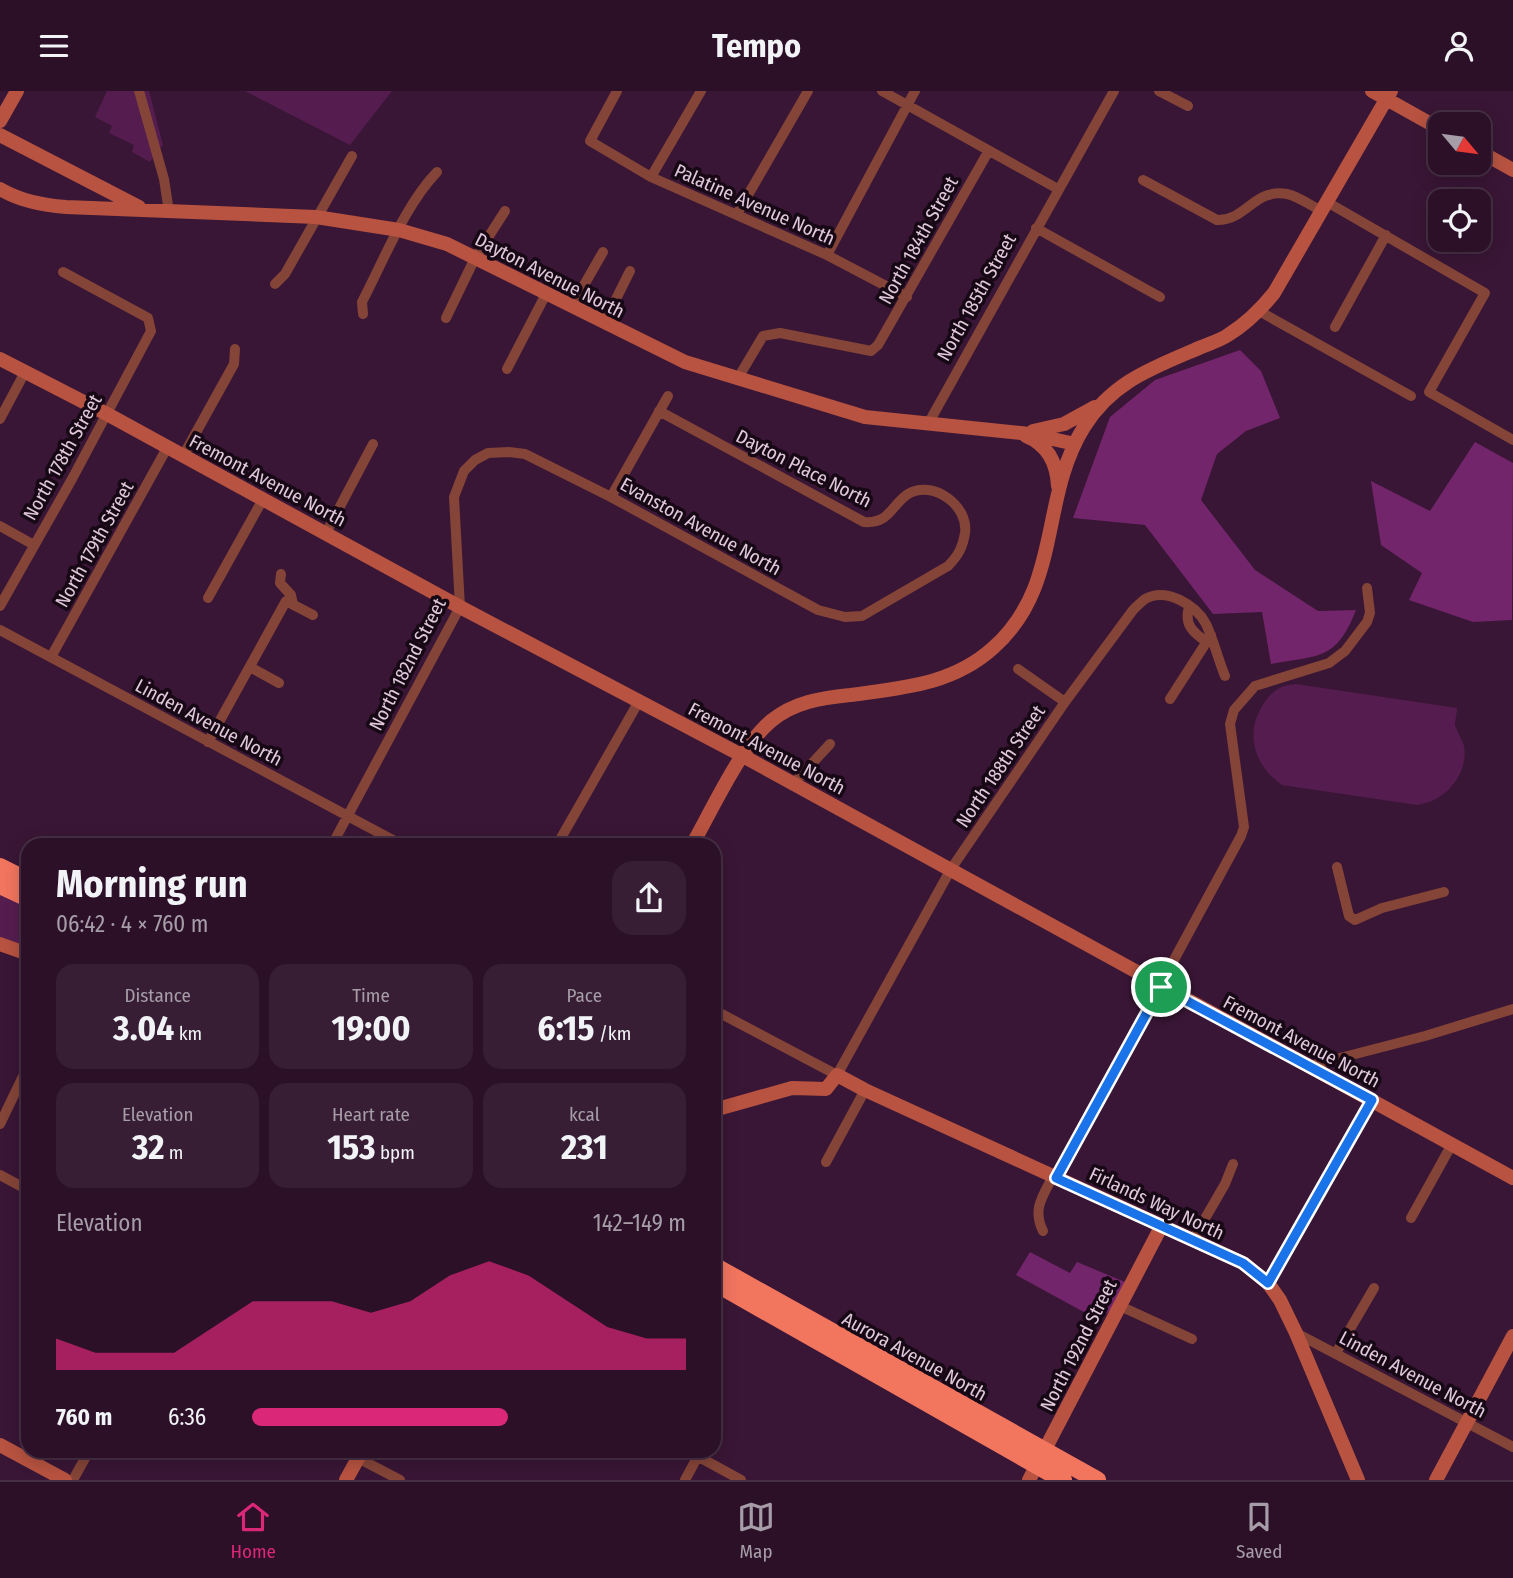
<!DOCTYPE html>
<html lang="en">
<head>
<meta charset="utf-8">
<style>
	body { margin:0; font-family:"Fira Sans Condensed",sans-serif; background:#371e34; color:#f1f3f6; height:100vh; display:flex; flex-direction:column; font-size:26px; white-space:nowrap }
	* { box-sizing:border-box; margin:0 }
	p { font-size:23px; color:#a69da8 }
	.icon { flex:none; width:38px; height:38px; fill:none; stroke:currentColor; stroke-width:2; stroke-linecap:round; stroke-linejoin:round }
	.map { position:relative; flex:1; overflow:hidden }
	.panel { position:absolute; left:21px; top:747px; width:700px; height:620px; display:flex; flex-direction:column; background:#2b1028; border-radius:21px; box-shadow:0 4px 18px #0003,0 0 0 2px #473045 }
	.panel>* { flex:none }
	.needle { width:46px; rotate:119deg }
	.buttons { position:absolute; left:1428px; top:21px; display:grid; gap:14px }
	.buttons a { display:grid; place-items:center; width:63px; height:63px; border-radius:14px; background:#2b1028; box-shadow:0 4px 18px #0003,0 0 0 2px #473045; font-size:35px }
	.pin { position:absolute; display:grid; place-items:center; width:60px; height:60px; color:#fff; margin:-30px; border:4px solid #fff; border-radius:50%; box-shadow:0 2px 7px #0007 }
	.round { display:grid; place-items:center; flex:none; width:74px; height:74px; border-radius:21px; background:#371e34 }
	.summary { display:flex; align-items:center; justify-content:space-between; height:119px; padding:0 35px }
	h1 { font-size:38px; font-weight:700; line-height:52px }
	.stats { display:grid; grid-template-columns:repeat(3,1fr); gap:10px; height:119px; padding:7px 35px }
	.stats div { display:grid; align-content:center; border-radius:18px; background:#371e34; text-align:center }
	.stats b { font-size:35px; font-weight:700 }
	.stats small { font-size:19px; font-weight:400 }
	.stats p { font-size:19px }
	.chart { height:196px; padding:14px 35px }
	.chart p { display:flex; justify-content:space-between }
	.chart svg { width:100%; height:126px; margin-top:7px; fill:#db2777; opacity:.7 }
	ul { padding:0 35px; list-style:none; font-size:23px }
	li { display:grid; grid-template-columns:112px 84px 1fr; align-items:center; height:52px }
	li i { height:18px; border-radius:9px; background:#db2777 }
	header { display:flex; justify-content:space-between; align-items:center; height:91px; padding:0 35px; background:#2b1028; font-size:32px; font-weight:700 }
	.menu { display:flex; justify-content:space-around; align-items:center; height:98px; border-top:2px solid #473045; background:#2b1028; font-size:19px; color:#a69da8 }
	.menu a { display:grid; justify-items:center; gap:4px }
	.menu .on { color:#db2777 }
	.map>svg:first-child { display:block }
	.green { fill:#551d4f }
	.forest { fill:#72256a }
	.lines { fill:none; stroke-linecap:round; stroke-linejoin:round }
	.street { stroke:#844438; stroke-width:10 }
	.secondary { stroke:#b75340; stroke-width:14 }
	.highway { stroke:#f2755e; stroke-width:18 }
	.route-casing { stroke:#fff; stroke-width:14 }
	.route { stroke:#1a73e8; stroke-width:9 }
	.labels { text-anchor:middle; stroke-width:7; stroke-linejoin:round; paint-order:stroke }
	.street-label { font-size:19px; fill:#e0c9dc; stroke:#170815 }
</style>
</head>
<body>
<header><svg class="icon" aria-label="menu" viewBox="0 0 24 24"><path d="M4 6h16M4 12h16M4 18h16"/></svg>Tempo<svg class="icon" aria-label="person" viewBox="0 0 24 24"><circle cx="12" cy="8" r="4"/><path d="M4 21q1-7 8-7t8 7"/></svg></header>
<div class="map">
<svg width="1513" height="1389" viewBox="0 0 1513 1389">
	<rect width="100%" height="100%" fill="#391635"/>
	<path class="green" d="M107,0H149L163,54L150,71L132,61L134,54L109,42L112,35L95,26Z
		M245,0H392L350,54Z
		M1296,593L1457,617C1457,622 1455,629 1455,634C1457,641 1462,648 1464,655C1469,684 1444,711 1417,714L1282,694C1254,675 1244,641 1264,612C1272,600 1281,594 1296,593Z
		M0,801L28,814V855L0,849Z"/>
	<path class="forest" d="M1240,259L1261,280L1280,327L1246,340L1217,363L1201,409L1255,479L1318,520L1356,519C1336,570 1319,564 1271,573L1262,521L1213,523L1145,434L1073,427L1110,326L1155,289Z
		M1475,351L1513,372L1512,529L1473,531L1409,509L1422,482L1381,454L1371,390L1430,420Z
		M1030,1161L1070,1182L1077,1171L1125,1191C1117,1206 1112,1229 1093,1226L1016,1184Z"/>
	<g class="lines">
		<path class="street" d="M139,0L164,88L169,121
			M617,0L590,50L651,86L827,164L907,206
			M882,0L1058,98
			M1159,0L1188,15
			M651,86L701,0
			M1143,89L1217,129C1246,130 1254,97 1287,103C1298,105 1311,115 1322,120
			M1327,111L1485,202L1429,301L1513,349
			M737,123L808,0
			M1036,137L1160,206
			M827,164L915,0
			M275,193L285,183L352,65
			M572,215L603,161
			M1259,220L1411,305
			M363,223L362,211C384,169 405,114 437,81
			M446,227L475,167L505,120
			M604,232L630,180
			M1335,236L1386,144
			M507,278L546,203
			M738,287L763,245L780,242L871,260L878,254L988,61
			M0,328L25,281
			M928,333L1114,0
			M183,365L234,273L235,258
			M611,406L668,305
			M0,435L34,454
			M326,442L373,353
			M281,483L280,492L291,504L293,513
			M208,507L263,408
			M0,515L72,388L151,240L148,227L63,181
			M1189,516C1184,533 1192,541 1207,551
			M0,539L402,754
			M51,566L167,357
			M250,576L279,592
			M1018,578L1065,611
			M1170,608L1211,544
			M208,651L286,510L313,524
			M793,693L830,653
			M332,754L460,516L454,406L464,380L475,369L488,362L509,361L525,363L611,406L818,519L845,526L862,525L948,475C958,465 963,456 965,442C969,415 933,388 908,403C891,414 890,433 864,431L659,320
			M557,754L639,610
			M1337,776L1349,825L1355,829L1382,817L1444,801
			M714,919L837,984L951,778L1065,611L1133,519C1137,515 1141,511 1145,508C1166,496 1196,514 1206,533C1214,550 1218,568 1225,585
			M1309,975L1425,945L1513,918
			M0,1033L28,975
			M826,1071L865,999
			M0,1084L28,1099
			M1056,1087L1241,745L1244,736L1230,633L1234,619L1255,595L1329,572L1345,560L1367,531L1370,522L1367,497
			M1411,1127L1452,1053
			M1043,1140C1032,1118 1043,1105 1053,1085
			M1192,1150L1225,1093L1233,1073
			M1268,1192L1372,1009
			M1120,1215L1192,1248
			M1296,1242L1513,1356
			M1336,1262L1374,1197
			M688,1360L741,1389
			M358,1367L400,1389
			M73,1389L89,1360
			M685,1389L698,1365"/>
		<path class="secondary" d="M1372,0L1440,38
			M0,30L17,0
			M0,44L139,116
			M1479,60L1513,79
			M0,98C21,110 42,114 66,116L316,126L399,139L447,153L685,271L865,326L1030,343L1075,353
			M0,268L107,323L460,516L743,665L1513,1087
			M1033,340L1064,333L1095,316
			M1026,345C1048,354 1057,373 1058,395
			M692,754C712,719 741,655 771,630C794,611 821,607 850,604C901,597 952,594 993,557C1063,495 1039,408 1084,336C1112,291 1152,277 1199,257C1208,253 1219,250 1228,244C1246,233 1261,218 1274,202L1391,0
			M0,853L28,863
			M714,1019L792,997L826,998L837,984L865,999L1243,1172L1268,1192L1280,1209L1296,1242L1358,1389
			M0,1354L65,1389
			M346,1389L362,1360
			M1029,1389L1161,1136
			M1436,1389L1513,1245"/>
		<path class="highway" d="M0,776L28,790
			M0,794L28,807
			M714,1175L1097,1389
			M714,1191L1063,1389"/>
	</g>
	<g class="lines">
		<defs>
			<path id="route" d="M1161,896L1372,1009L1268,1192L1243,1172L1056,1087Z"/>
		</defs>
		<use href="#route" class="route-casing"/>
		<use href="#route" class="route"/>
	</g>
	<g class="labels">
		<g class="street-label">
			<text transform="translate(755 113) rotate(24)" y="7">Palatine Avenue North</text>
			<text transform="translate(918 149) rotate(-61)" y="7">North 184th Street</text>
			<text transform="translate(550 184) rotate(27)" y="7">Dayton Avenue North</text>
			<text transform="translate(976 206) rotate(-61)" y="7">North 185th Street</text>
			<text transform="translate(62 366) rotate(-61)" y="7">North 178th Street</text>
			<text transform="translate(804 377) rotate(27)" y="7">Dayton Place North</text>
			<text transform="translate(268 389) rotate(28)" y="7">Fremont Avenue North</text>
			<text transform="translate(701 435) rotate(29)" y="7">Evanston Avenue North</text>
			<text transform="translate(94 453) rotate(-61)" y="7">North 179th Street</text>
			<text transform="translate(407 573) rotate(-63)" y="7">North 182nd Street</text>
			<text transform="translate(209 631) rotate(28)" y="7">Linden Avenue North</text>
			<text transform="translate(767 657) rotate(28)" y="7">Fremont Avenue North</text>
			<text transform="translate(1000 675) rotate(-56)" y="7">North 188th Street</text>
			<text transform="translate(1302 950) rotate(28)" y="7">Fremont Avenue North</text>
			<text transform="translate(1157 1112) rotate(25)" y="7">Firlands Way North</text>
			<text transform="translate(1078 1254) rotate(-63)" y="7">North 192nd Street</text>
			<text transform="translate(915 1265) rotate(29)" y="7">Aurora Avenue North</text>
			<text transform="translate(1413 1283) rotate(28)" y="7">Linden Avenue North</text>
		</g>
	</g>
</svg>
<div class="buttons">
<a><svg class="needle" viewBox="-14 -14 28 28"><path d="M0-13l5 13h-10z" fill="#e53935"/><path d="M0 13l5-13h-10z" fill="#a69da8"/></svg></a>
<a><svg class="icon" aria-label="locate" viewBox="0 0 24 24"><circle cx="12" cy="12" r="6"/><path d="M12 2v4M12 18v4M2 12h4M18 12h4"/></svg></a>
</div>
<div class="pin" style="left:1161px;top:896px;background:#1e9e55"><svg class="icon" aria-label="arrive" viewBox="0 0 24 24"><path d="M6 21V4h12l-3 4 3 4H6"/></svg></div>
<section class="panel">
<div class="summary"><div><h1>Morning run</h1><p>06:42 · 4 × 760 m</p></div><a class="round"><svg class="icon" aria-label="share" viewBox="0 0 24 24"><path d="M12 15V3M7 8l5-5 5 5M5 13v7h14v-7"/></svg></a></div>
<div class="stats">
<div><p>Distance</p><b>3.04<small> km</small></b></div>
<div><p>Time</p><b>19:00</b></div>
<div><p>Pace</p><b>6:15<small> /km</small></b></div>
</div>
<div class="stats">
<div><p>Elevation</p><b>32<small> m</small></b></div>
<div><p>Heart rate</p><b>153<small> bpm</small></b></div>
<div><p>kcal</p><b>231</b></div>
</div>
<div class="chart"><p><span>Elevation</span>142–149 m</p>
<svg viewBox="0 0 160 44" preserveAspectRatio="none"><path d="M0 44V33L10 38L20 38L30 38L40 29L50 20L60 20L70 20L80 24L90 20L100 11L110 6L120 11L130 20L140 29L150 33L160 33V44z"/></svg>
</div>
<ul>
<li><b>760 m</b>6:36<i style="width:59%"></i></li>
</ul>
</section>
</div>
<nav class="menu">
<a class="on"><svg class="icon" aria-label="home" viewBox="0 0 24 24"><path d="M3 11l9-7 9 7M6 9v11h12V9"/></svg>Home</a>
<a><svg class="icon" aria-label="map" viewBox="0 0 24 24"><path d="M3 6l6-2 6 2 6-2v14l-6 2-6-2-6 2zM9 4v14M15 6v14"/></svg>Map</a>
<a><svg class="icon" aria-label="saved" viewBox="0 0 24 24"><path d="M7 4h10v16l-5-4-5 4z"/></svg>Saved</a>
</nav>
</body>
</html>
